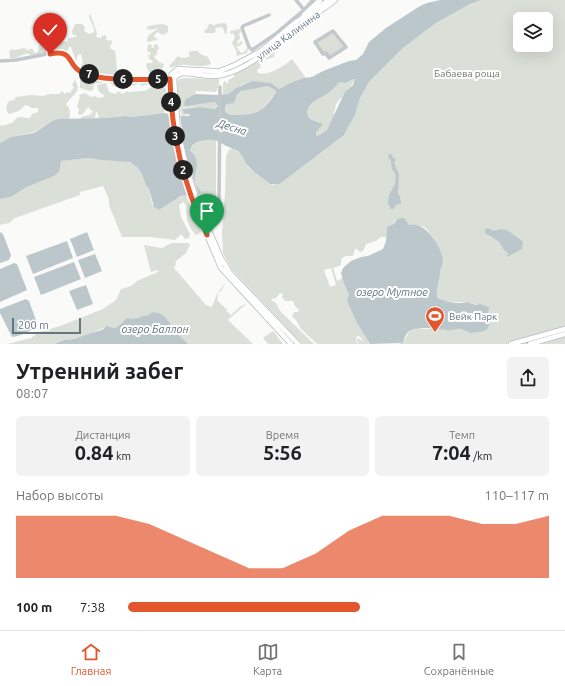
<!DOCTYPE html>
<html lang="ru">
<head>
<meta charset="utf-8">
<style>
	body { margin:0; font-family:Ubuntu,sans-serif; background:#f2f2f2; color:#202124; height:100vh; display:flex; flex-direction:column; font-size:15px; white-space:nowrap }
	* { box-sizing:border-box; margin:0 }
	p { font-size:13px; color:#757577 }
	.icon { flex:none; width:22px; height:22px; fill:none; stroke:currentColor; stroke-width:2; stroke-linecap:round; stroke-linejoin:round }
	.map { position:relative; height:344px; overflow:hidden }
	.side { display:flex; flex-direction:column; background:#fff; flex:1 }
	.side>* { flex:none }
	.controls { position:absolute; left:513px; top:12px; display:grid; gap:8px }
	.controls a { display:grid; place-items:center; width:40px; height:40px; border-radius:6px; background:#fff; box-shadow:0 4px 16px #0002; font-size:20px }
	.scale { position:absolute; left:12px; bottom:10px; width:69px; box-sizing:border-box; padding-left:4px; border:2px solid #657683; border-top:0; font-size:11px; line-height:14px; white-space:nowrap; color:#657683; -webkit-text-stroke:3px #fff; paint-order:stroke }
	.pin { position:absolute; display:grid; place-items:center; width:34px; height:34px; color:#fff; margin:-41px -17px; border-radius:50% 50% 50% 0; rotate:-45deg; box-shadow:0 0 4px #0007 }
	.pin .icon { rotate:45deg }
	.km { position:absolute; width:20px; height:20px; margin:-10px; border-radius:50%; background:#222; color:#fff; font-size:11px; line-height:20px; text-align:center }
	.round { display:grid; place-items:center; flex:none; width:42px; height:42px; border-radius:6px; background:#f2f2f2 }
	.overview { display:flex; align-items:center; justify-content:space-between; height:68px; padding:0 16px }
	h1 { font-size:22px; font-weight:700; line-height:30px }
	.metrics { display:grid; grid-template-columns:repeat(3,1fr); gap:6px; height:68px; padding:4px 16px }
	.metrics div { display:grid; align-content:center; border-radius:6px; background:#f2f2f2; text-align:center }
	.metrics b { font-size:20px; font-weight:700 }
	.metrics small { font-size:11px; font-weight:400 }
	.metrics p { font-size:11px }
	.chart { height:112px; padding:8px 16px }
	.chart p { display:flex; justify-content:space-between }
	.chart svg { width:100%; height:72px; margin-top:4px; fill:#e4572e; opacity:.7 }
	ul { padding:0 16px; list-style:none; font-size:13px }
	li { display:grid; grid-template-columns:64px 48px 1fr; align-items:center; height:30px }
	li i { height:10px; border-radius:5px; background:#e4572e }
	.tab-bar { display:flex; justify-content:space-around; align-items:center; height:56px; border-top:1px solid #e0e0e0; background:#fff; font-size:11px; color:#757577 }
	.tab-bar a { display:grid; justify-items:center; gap:2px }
	.tab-bar .active { color:#e4572e }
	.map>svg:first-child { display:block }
	.green { fill:#dadfd7; fill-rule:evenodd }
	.water { fill:#bbc7cb; fill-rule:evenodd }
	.pier { fill:#fafaf8 }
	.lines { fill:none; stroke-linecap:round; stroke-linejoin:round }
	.major-casing { stroke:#b5babe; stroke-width:6 }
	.minor { stroke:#c3c8cc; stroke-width:3.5 }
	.major { stroke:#fff; stroke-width:4.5 }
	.route-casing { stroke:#fff; stroke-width:8 }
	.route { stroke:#e4572e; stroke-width:5 }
	.labels { text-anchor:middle; stroke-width:4; stroke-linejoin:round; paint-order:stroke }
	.street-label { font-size:10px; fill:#657683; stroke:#fff }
	.park-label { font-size:10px; fill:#687a64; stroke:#fff }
	.poi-label { font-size:10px; fill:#657683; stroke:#fff; text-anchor:start }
	.water-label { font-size:11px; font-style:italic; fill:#60757c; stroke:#fff }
</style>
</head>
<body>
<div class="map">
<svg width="565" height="344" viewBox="0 0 565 344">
	<rect width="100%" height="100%" fill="#fafaf8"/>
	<path class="green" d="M481,0H565V344H399L405,340L409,331L416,328L427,329L438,328L447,330L459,328L476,333L487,330L490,324L488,319L489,308L471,303L443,301L436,298C436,290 439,282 440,274C440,270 443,266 443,262C443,254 431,231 424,227C418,225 414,225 409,225L407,223L395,220L394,224L387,228L386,237H381L376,241L366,244L363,251L360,252L357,249H355L353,256H346L341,259V265L333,268L337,281L343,278L344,284L349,295L350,308L357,323L370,344H358L357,338L360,339L363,342L362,338L359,336L356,337L357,344H317L301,329L296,320L292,317L294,312H298L299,310L295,306L293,301H285L282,297L283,294L280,293L275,299L273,298L271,300L276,303L280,311L314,344H302L232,270L223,253L222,233L225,193L226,156L229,150L233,148L241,154L249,168L270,184L273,185L285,180L344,135L355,115L360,98L369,82L403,48L436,23L470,4ZM520,19H546V45H520ZM331,268L336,285L330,287L324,270Z
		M90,13L97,33L96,37L101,38L102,36L106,35V39L108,41L111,40L112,42L111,45H110C110,49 112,50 115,51C117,60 116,67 118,76H106L94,72L92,73L83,71L80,68L83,62L81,54L78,55L76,61L71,47H69L67,52L63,49C60,50 35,55 32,55C29,55 29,53 26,54C20,55 17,59 10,58L9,52L11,49L15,50L24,48L29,51V49H33L34,53L38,52L39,45L46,46L53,41L65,42L68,41V38L76,37L77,35H73L72,31L75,24H82L85,27L84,31L89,34L94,32V28L89,17Z
		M225,23L227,25V33L225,34L223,28L222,27L215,28L216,31L214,33H205L204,30L207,29L209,24H212L214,26L216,24Z
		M163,24L168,26V32L163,35L157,32L154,36L155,38H157V40L147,42C146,34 154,32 159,28L149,30L146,27L153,25Z
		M240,29L241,32L239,33L240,39L238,40L237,43L239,44L240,41L243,42L240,46H236L241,53L244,52L247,48H248L247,53L237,56L236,53L237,52L232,43L235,37L233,33L230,34V31Z
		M333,31L346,47L329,58L326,53L323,54L316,43Z
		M150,44L153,48H154V45L157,44L159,48L157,51V54L154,57L159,62L164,64L163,68L158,70L154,74H150L146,66L147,63H152L153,61L149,59L148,55H150L151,53L147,51L148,45Z
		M281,44V47L275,51L274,57L264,60V62L260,65L261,67L257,70L258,73C269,76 285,66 292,59L306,78L290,83L279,89L277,88L274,85L252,81L241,85L229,94L223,95V83L226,80V83L228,84V80L234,77V73L270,54Z
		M191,51H198L200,54L208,57L211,64C197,70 186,60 171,68L169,66L178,56L181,58L189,57V52Z
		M85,76L131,81C137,82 140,81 146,81C172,80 167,95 164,113L132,117L125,116L106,118H98L99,116L96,111L95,118L81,119V117L89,115L93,112L88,107L83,114L79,115L78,113L79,109L77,107L80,97L79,95L85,93L91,97L95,96L98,98L104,97V95C99,93 98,90 97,85L106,83L109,92L116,94L118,91L122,94L128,91L130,93L131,92C138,91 148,92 152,86L151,84L141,86L140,83C132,88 124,85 115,87L108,81L94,84L93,90L90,91L80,88V78Z
		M184,78L219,79V84L216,92L201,91H196L195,94L186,99L188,105L215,102L217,104V108L213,109L200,107L183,108L182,110L183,112L191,114L182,116L179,106L177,82L179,79Z
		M353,79H355C352,86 346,90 342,98H341L336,104L333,119L327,130L320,136H316V132L321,123L310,119C301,105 318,100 326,94C331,91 335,84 340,82C344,80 349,80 353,79Z
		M75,80C83,93 71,95 66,104C70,108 71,114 69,119H58L52,121L34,132L11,137L0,143V124L1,126L12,123L18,117L30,118L32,114L38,112V108H31L29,106L25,105L19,111L9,114C5,109 6,106 9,101L15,100V97L32,95L43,96L50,94H60L62,91L65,94L67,92L70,93L74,87L72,85Z
		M268,86L275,90L276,93L260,111L239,116L228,114L225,112L227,104L235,101C238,87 256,89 268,86Z
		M206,140H216V198L203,199C201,195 196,186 196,181C195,167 201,163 190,150V148L196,143Z
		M88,158L101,160L127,161L134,164L139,170L145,183L149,189L152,204L159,210L178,198L186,195L202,232L196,235C187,226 186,217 186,205L183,202L179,205L181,217L190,234L189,238L185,239L181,234L175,240L150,237H122L109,205V199L103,186L80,192V195L15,218L9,223L0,225V199L11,197L27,187L54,176L61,161Z
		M171,243H188L190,244L186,253L175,262L176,264L174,268L206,305L212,307L217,294L227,281L221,291L218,293L217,300L227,310L226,311L230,314V316L241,306L247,303L228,320L253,344H188C184,339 180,337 176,332C168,323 166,313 152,312C149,316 148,315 143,316C136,319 136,319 127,318C123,321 120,326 115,328L109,326L91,333L74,339L64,340L54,344H7L31,338L39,332L60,326L103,309L116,300L121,289L131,286L137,281L158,272V270L151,272L144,245L162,248Z
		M273,331L283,344H268L263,338Z"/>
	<path class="water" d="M440,0H481L470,4L436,23L403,48L369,82L360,98L355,115L344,135L285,180L279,184H270C263,178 256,174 250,168C245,164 244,157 239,152C237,150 234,149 231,148C218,143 218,137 202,141C196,142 192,144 190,150C203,164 193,169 196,184C197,187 199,189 201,192L200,194L181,196L159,210L154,207L149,189L145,183L141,173L137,167L130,162L101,160L88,158L61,161L59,171L54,176L27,187L11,197L0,199V143L11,137L34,133L52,121L58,119L106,118L125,116L132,117L164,113L182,116H189L190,114L184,113L182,109L200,107L215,109L218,106L215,102L185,106L184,104L186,99L195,94L217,95L229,94L236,88L252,81L271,83L279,89L290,83L304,78L312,77L323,71L349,61L356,60L363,54L369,42L386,28L420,6L427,3ZM353,79H355L353,85L345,92L327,130L320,135L316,136V132L323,124L310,119C301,106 317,100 325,95C331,92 335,86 340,82L345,83ZM268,86L275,90L276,93C273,97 264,109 259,111C254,114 225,119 225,110C225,108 226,106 227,104L234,103L237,95L242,91Z
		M389,154L392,155L393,158L396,159L394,163L399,174L398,194L400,196L401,204H397L392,210L388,204L389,195L395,184L396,175L392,169L391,161L388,156Z
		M404,218L409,225C425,220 442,247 443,261C443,266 440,269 440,274C439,282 436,290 437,298C443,301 460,305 467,302L476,305L480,304L489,307L488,321L490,324L487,330C481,332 474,334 468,332C465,331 463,329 460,329C456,328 451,331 447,330C438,329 415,325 408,332C405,335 405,340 402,343L370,344L357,323L350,308L347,300L349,295L344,284L341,273L343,268L351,261L361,257L368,256L383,249L386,241L387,227L394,224L397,219Z
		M488,228L494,231L500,229L507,230L521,240L523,243L522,249L507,257L508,253C503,249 504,250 502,246C499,240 490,236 485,233V230Z
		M0,232L3,234L11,255L9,260L0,263Z
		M87,232L94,250L77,257L70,239Z
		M67,241L73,258L33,274L26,256Z
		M95,254L102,271L85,278L78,260Z
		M74,262L81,279L41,295L34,277Z
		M14,263L17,264L27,290L0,302V269Z
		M86,285L93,304L77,310L69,291Z
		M26,299L29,301L37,323C34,331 20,336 12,337L0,313V309Z
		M152,312C165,312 169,323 176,332C180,337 184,339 188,344H54L64,340L74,339L91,333L102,330L107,326L115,328C120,326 123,321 127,318C136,319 135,319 143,316C148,315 149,316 152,312Z"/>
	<path class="pier" d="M169,112L180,114L185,151L199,196L189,197L181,176L175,153L171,130Z"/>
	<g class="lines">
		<defs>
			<path id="major" d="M304,15L320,0
				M184,171C176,141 170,110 169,79L172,74L178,69L213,71H220L235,65L261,51L296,22L329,0
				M188,184L201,221L221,268L291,344
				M298,344L230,273L221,258L199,207L187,170L178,131L174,79L176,76L182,73C195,73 209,78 222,75C251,68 275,44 297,27C310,17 323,10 335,0
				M511,344L565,329
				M530,344L565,334"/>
		</defs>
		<use href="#major" class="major-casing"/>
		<path class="minor" d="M296,0L304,10
			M269,15L243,26L242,28L249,47L252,50L274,35L304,10L313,0
			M333,31L346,47L329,58L326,53L323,54L315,42Z
			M0,61L16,60L57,52L68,55L81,72L96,76L140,80L169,79
			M219,205L220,87"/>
		<use href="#major" class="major"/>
	</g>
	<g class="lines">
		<defs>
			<path id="route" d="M50,54C74,49 67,65 81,72C99,82 148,79 170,79C171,133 184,186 207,235"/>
		</defs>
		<use href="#route" class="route-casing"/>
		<use href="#route" class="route"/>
	</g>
	<defs>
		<symbol id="stadium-pin" viewBox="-11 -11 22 30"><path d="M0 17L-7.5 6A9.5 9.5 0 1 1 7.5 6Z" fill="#e4572e" stroke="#fff"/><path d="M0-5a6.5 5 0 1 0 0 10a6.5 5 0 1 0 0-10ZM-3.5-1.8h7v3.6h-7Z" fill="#fff"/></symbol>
	</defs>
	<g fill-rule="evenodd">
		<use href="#stadium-pin" x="424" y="305" width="22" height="30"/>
	</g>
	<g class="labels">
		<g class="street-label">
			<text transform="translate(288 35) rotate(-36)" y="4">улица Калинина</text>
		</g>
		<g class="park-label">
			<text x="467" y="77">Бабаева роща</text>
		</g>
		<g class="poi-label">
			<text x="449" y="320">Вейк Парк</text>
		</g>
		<g class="water-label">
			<text transform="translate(232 127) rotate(18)" y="4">Десна</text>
			<text x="392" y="296">озеро Мутное</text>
			<text x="155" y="333">озеро Баллон</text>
		</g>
	</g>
</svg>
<div class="controls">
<a><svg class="icon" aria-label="layers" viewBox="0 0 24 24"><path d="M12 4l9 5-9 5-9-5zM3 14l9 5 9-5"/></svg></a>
</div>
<div class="scale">200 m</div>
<div class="pin" style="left:207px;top:235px;background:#1e9e55"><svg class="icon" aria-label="arrive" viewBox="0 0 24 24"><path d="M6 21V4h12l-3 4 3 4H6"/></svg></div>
<div class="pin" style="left:50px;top:54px;background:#d93025"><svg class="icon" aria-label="check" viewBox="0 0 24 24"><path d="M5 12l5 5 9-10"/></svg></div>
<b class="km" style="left:183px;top:170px">2</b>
<b class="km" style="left:175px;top:136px">3</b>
<b class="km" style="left:171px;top:102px">4</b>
<b class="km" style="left:158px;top:79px">5</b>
<b class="km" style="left:123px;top:79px">6</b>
<b class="km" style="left:89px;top:74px">7</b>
</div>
<section class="side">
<div class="overview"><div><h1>Утренний забег</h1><p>08:07</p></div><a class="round"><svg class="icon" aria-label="share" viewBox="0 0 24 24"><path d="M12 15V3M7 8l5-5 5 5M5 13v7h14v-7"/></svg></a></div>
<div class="metrics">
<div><p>Дистанция</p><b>0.84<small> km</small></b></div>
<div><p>Время</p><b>5:56</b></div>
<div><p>Темп</p><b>7:04<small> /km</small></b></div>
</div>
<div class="chart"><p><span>Набор высоты</span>110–117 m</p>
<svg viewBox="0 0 160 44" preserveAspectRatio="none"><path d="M0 44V6L10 6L20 6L30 6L40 11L50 20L60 29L70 38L80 38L90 29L100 15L110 6L120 6L130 6L140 11L150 11L160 6V44z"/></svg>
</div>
<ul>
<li><b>100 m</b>7:38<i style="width:55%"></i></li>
</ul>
</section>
<nav class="tab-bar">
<a class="active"><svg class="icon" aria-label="home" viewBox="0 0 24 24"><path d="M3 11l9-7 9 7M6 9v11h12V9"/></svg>Главная</a>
<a><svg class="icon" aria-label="map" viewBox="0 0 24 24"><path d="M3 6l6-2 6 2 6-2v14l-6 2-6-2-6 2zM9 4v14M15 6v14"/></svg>Карта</a>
<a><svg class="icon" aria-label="saved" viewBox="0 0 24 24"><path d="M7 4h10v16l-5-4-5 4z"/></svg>Сохранённые</a>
</nav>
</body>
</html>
